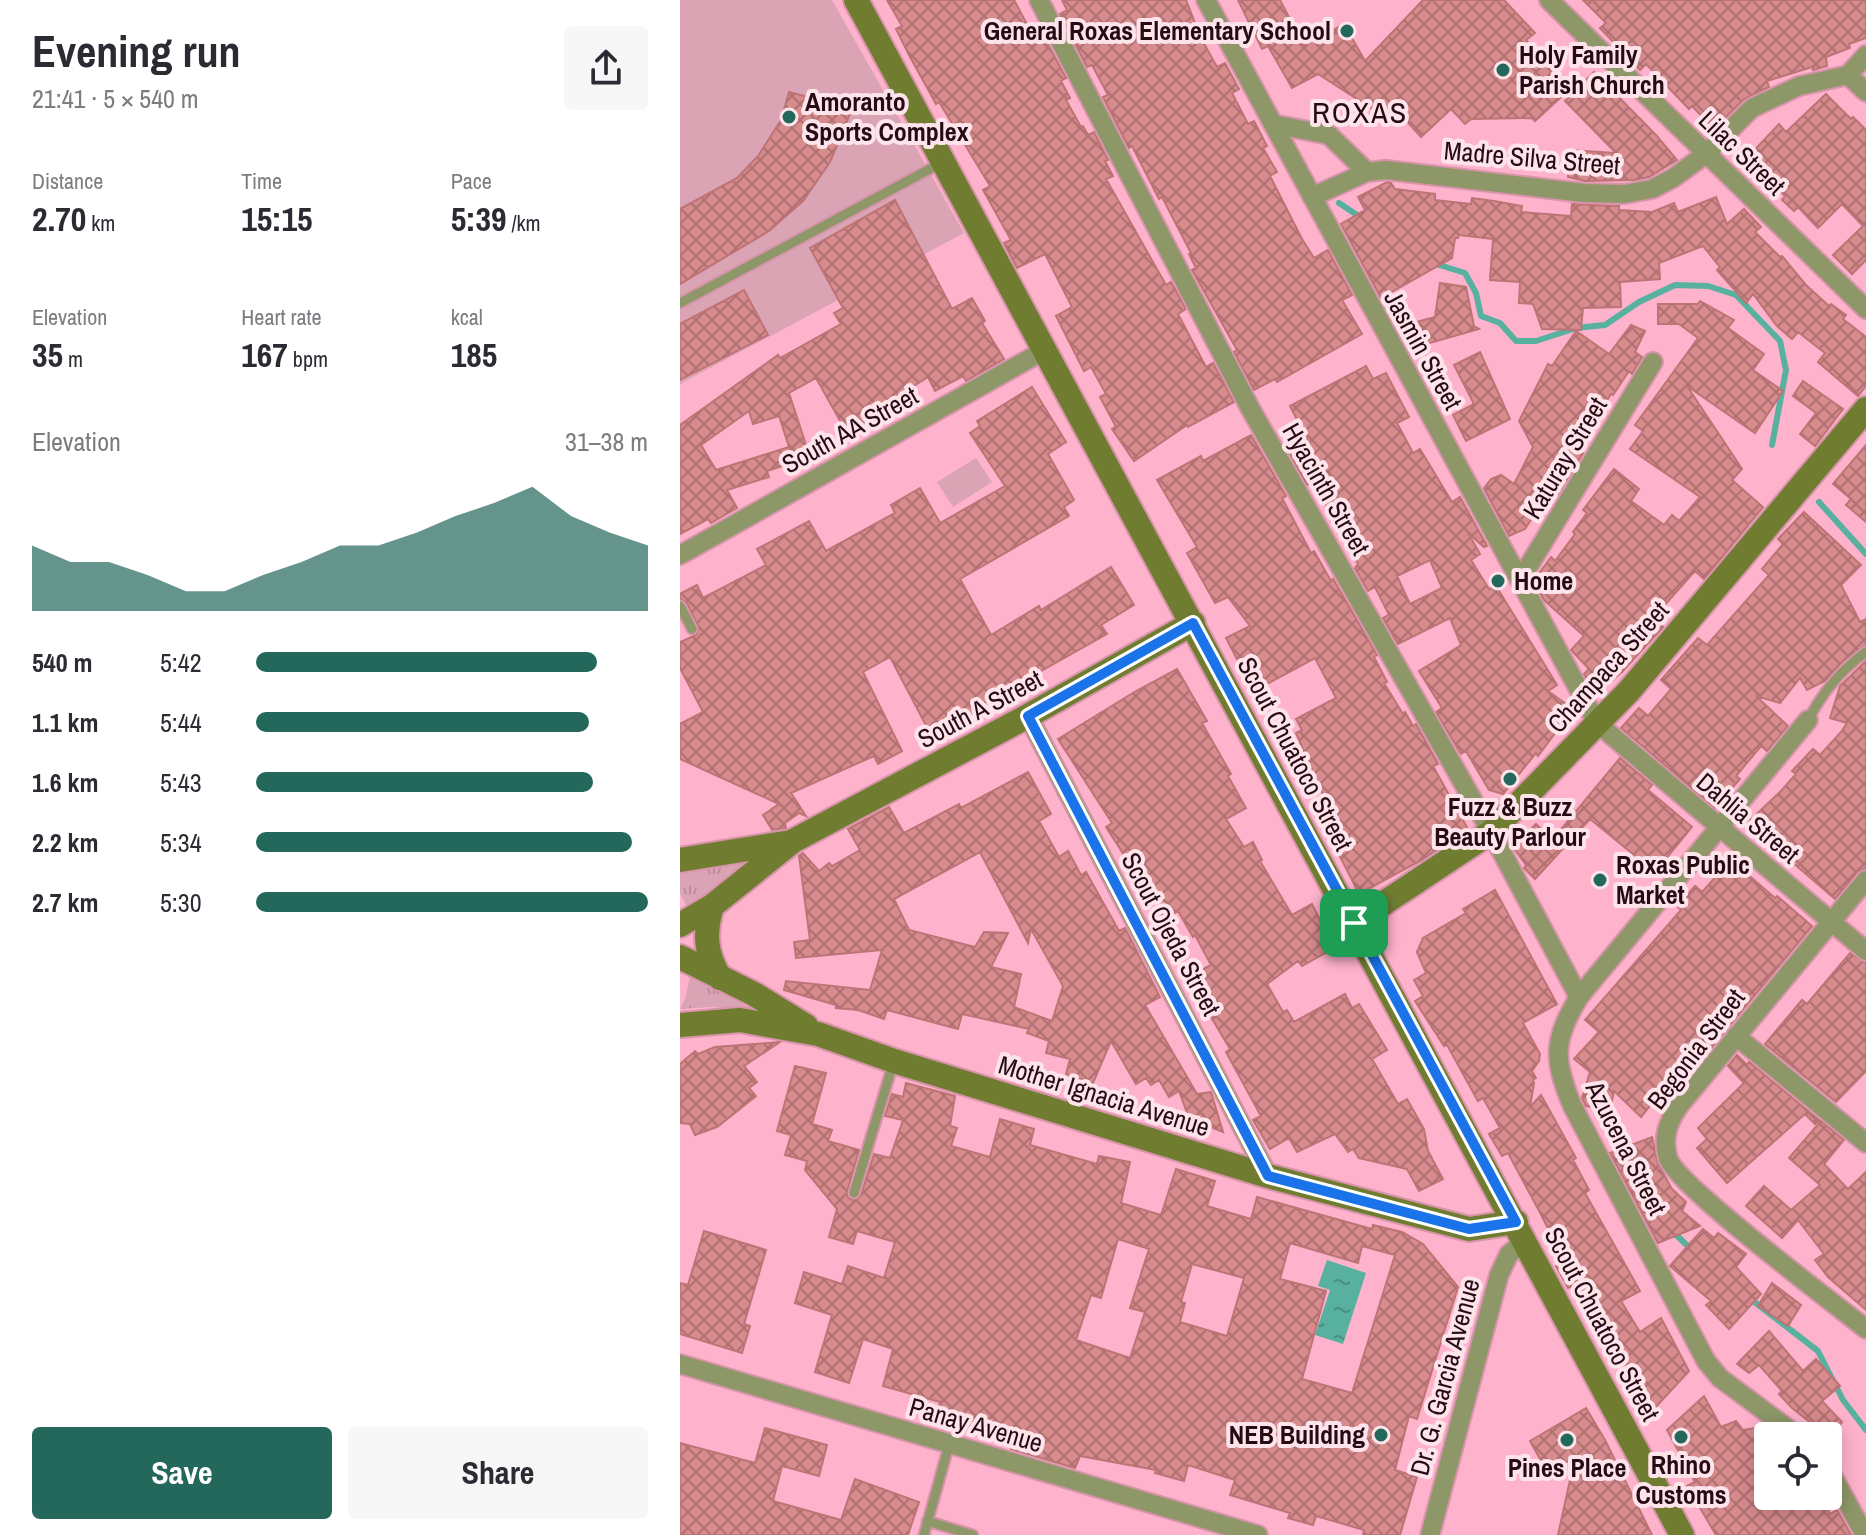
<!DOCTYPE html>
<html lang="en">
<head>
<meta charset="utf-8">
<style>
	body { margin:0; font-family:"Archivo Narrow",sans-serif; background:#f7f7f7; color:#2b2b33; height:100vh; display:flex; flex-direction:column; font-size:30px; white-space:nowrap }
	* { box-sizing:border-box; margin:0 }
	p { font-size:26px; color:#7c7c81 }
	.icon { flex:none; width:44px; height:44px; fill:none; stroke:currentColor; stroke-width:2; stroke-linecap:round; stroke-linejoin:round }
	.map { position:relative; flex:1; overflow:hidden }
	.panel { display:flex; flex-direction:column; background:#fff; width:680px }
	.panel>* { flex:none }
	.tools { position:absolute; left:1074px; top:1422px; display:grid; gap:16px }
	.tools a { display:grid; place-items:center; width:88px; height:88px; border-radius:8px; background:#fff; box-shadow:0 4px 20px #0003; font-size:40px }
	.pin { position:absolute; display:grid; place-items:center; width:68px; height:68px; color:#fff; margin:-34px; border-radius:16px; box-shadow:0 4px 12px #0006 }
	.round { display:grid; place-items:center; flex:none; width:84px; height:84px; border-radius:8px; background:#f7f7f7 }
	.headline { display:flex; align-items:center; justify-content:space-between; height:136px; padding:0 32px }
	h1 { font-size:44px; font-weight:700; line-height:60px }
	.figures { display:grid; grid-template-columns:repeat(3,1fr); gap:12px; height:136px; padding:8px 32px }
	.figures div { display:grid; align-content:center }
	.figures b { font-size:34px; font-weight:700 }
	.figures small { font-size:22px; font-weight:400 }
	.figures p { font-size:22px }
	.chart { height:224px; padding:16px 32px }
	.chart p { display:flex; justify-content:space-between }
	.chart svg { width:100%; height:144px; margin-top:8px; fill:#23685b; opacity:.7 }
	.primary-button { display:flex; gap:16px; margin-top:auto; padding:16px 32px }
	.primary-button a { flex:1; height:92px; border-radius:8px; background:#23685b; color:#fff; font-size:32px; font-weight:700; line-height:92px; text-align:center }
	.primary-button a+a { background:#f7f7f7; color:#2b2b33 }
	ul { padding:0 32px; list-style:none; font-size:26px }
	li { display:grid; grid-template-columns:128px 96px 1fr; align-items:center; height:60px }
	li i { height:20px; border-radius:10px; background:#23685b }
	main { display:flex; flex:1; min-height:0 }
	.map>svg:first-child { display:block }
	.grass { fill:#daa4b5 }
	.park { fill:url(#park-tufts) }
	.water { fill:url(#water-ripples) }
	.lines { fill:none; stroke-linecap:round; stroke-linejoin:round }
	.stream { stroke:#58b19f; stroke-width:6 }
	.building { fill:url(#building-cross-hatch); stroke:#be7375; stroke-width:2; fill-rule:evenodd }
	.lane-casing { stroke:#d794aa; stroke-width:13 }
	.street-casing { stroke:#d794aa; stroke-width:22 }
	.secondary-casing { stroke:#d794aa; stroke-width:28 }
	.lane { stroke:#8d9768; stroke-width:9 }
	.street { stroke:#8d9768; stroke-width:18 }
	.secondary { stroke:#707d31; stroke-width:24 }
	.route-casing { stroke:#fff; stroke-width:16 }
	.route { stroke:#1a73e8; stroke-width:10 }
	.poi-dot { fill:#23685b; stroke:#fde4eb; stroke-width:3 }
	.labels { text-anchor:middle; stroke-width:8; stroke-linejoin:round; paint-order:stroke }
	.poi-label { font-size:26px; font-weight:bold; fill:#260b15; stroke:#fde4eb; text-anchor:start }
	.street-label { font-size:26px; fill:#260b15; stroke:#fde4eb }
	.quarter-label { font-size:30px; letter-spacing:2px; fill:#260b15; stroke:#fde4eb }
</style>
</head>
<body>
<main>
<section class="panel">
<div class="headline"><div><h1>Evening run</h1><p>21:41 · 5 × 540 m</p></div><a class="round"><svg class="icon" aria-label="share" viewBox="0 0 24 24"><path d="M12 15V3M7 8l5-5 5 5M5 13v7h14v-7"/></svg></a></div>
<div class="figures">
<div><p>Distance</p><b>2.70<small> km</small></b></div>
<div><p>Time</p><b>15:15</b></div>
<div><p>Pace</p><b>5:39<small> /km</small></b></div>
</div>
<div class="figures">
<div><p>Elevation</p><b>35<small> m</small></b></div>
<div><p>Heart rate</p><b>167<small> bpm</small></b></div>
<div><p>kcal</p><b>185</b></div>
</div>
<div class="chart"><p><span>Elevation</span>31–38 m</p>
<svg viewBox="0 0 160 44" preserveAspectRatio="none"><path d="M0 44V24L10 29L20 29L30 33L40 38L50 38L60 33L70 29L80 24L90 24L100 20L110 15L120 11L130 6L140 15L150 20L160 24V44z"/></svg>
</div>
<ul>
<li><b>540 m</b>5:42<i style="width:87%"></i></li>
<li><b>1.1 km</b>5:44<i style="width:85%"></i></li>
<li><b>1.6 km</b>5:43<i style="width:86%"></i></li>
<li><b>2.2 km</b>5:34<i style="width:96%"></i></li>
<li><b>2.7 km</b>5:30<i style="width:100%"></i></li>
</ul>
<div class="primary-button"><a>Save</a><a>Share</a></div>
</section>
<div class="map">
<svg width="1186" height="1535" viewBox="0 0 1186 1535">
	<defs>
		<pattern id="park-tufts" width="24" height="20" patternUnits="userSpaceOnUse" patternTransform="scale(2)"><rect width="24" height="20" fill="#daa4b5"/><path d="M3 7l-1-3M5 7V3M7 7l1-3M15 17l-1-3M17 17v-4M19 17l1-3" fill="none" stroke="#bb8c9b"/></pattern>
		<pattern id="water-ripples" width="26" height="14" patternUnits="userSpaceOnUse" patternTransform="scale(2)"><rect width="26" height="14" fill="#58b19f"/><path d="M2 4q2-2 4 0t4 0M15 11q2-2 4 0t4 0" fill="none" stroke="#498e80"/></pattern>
		<pattern id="building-cross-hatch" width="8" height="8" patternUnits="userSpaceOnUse" patternTransform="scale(2)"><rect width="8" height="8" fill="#d88b8d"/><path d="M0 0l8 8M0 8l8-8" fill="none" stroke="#af7072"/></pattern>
	</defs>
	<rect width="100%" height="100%" fill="#feb2cb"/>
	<path class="grass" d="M0,0H152L284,233L0,384Z
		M296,458L312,482L273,507L257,482Z"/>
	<path class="park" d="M86,860L8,909L0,893V871Z
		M10,974L71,1009L32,1007L0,1009L6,996Z"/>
	<path class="water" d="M647,1260L686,1273L663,1344L635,1335L650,1290L638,1286Z"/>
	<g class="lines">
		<path class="stream" d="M659,203L683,219
			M753,263L785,273L796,293L801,316L820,323L836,341H856L896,328L925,325L959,302L995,285L1028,286L1056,295L1100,341L1106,370L1092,445
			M1139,502L1186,554
			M992,1231L1013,1251
			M1068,1297L1138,1351L1163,1400L1186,1430"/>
	</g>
	<path class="building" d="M207,0H334L357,43L365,39L386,78L381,81L390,98L386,100L401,127L403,126L408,135L414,132L428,160L425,161L433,176L426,179L486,285L491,282L506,309L498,314L526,367L533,363L554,402L508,427L507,425L454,461L432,429L436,427L420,397L426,394L411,367L404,371L376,316L392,307L365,254L337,268L324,243L331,240L303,190L310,186L259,102L256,104L229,55L216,29L222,26Z
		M382,0H506L521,38L537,67L545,63L559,89L552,93L568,124L574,121L587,146L583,148L597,172L590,176L622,239L634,258L648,250L672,295L662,300L682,334L597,382L595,379L574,390L554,352L557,350L512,270L516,268L509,254L511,253L482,197L479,199L452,146L449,148L423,97L428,95L412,65L407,67L380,14L387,10Z
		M558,0H600L624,46L664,24L685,61L743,0H824L855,33L846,40L891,88L855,121L852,118L791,119L785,124L771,109L741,137L712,105L705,117L638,74L612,88L588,46L582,49Z
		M903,0H1186V38L1169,44L1170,48L1146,57L1147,66L1133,70L1132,67L1087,81L1089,87L1064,99L1034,129L1012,106L1009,109L966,64L960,70L920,28L926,23Z
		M914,72L976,135L997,160L969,177L954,180L905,181L888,177L889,150L936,153L885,101Z
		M109,92L172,109L150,162L123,201L89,231L0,284V209L57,178L78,156L101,120Z
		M1146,94L1171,119L1173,117L1186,130V260L1172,274L1153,255L1183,226L1162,204L1138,228L1118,207L1114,211L1102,200L1105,196L1068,157L1099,124L1106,132Z
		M707,182L711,183L715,189L755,194V200L791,204L792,198L814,201L842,206L841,212L891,216L892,204L939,206V210L972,212L994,203L998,212L1036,197L1047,224L1064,209L1081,227L1075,232L1100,257L1102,256L1126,285L1149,306L1151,304L1166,315L1163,319L1186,337V386L1178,396L1138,362L1145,353L1118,332L1112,339L1097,326L1073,294L1066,303L1037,270L1040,267L1023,246L979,263L980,279L940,282L941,307L903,308L901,330L862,329L853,304L839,303L840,282L810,280L813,239L779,235L778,238H775L772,258L701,298L661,224L685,210L678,197Z
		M215,200L272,309L292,298L305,321L302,323L324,359L286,381L283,376L255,391L248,377L193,412L197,419L168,435L136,378L109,393L130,457L87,471L89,477L47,490L57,508L31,523L28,519L0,534V425L98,355L100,358L161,324L154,313L163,308L130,248ZM69,411L73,424L99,416L109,447L36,470L21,445Z
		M760,283L786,287L794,326L799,329L739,346L733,323L755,317Z
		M64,290L88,335L0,380V324Z
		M1020,301L1054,320L1048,328L1084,354L1073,370L1103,391L1075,433L1007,386L1062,469L1052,480L1083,507L1024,579L1015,571L973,618L983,627L942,672L920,690L906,678L904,674L909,669L891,650L904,636L864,600L856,585L859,583L855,579L871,557L875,561L895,534L893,532L907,513L903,510L934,469L959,489L951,501L984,525L992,515L999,521L1020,497L950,449L963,431L955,425L1018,338L999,324H978V304H1018Z
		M951,325L965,331L955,352L962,357L952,374L949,371L933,395L931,394L901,443L898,450L903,453L878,494L871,489L845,529L829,536L804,488L811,479L821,475L834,484L853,447L839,421L868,364L872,366L896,331L929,354Z
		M800,352L830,419L786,441L773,415L794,404L774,365Z
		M686,366L693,379L706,373L729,417L717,423L733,453L740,449L772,502L780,497L807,546L804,547L788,533L800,554L791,560L809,589L816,586L877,685L868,691L893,709L858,756L856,753L823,794L809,790L786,751L781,754L756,712L762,708L739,671L781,645L770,618L718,644L703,618L709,615L695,587L688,591L675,568L678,564L647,507L633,482L627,485L609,452L628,441L610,406ZM750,560L762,588L730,604L717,576Z
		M1123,381L1163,409L1135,446L1120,434L1136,413L1113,396Z
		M352,387L386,442L368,454L394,500L384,507L389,516L280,579L311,635L359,606L361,610L431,567L454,605L421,625L427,634L299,706L301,710L251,735L210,657L183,672L222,751L198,764L194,756L111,793L126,816L119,813L105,823L106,828L92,830L83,815L99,804L0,759V724L23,712L0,668V642L16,635L19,629L7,603L0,599V594L17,585L23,598L86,565L77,549L129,521L146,551L215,513L211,505L240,488L260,523L325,486L290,433L300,426L297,421Z
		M571,435L606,496L602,498L631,553L634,551L651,581L653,579L697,655L694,657L707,682L704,683L723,714L725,712L733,726L736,724L758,764L753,766L788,829L758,846L759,848L742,860L679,894L633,803L644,797L616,733L622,730L616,719L656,698L635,658L587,684L572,657L559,663L546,638L570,626L548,597L535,603L507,553L517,547L477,480L521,456L523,461Z
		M1186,445V522L1166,505L1171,499L1153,484Z
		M1124,512L1181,565L1161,585L1180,622L1186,619V645L1163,661L1145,681L1127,690L1120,678L1100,703L1076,696L1108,726L1087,751L1081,746L1056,776L1060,779L1035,808L941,728L959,708L968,716L991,689L981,680L1018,638L1027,645L1089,575L1082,569L1103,544L1098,539Z
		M1186,661V868L1177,872L1155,899L1098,850L1094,854L1066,824L1101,791L1116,774L1112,771L1133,749L1140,755L1161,732L1167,723L1150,718L1160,686Z
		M497,669L527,721L522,723L551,774L548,776L566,808L546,819L564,847L573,842L582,860L580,861L612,915L632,904L654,948L622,966L618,961L587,984L603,1012L607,1010L614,1022L665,994L672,1008L679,1004L707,1050L692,1059L718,1104L727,1099L744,1129L748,1151L763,1179L739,1191L727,1169L679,1158L673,1149L668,1152L655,1134L617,1152L609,1138L590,1149L573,1120L581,1116L546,1052L550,1049L528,1012L524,1014L508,983L521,977L518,972L531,965L515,935L513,937L498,911L485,919L473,898L476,896L452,854L446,858L426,827L432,823L378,739L456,691Z
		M940,758L972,785L968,790L1012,827L975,872L910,819L855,879L844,868L846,865L833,847L856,824L870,838L883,827Z
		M348,772L371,814L359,821L379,857L388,851L401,875L406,872L439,931L445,928L480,997L465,1005L517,1094L531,1092L543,1132L509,1118L499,1091L489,1097L479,1080L471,1085L466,1078L456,1084L431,1041L413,1083L386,1074L390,1059L366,1053L369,1041L347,1033L349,1029L282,1014L278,1029L207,1010L204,1019L178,1010L156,1008V1005L104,990L106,981L190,990L202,950L116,958L114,942L130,940L119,856L123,853L139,871L149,863L152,866L180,850L168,829L209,807L224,833L279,804L281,808ZM300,852L348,943L351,929L383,986L372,1021L334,1007L341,974L311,967L328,933L304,932L295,947L229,930L214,899Z
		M1051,860L1095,898L1097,896L1132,926L1016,1066L991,1092L985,1087L961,1117L934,1091L930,1110L906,1106L902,1098L910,1072L894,1059L919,1032L905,1020L1001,910L997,906L1015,886L1022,892Z
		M815,890L877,1004L843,1023L860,1054L859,1061L852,1071L856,1078L853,1080L854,1083L850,1107L861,1095L896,1158L893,1160L909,1190L905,1193L960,1291L941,1301L960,1332L981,1318L1009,1371L973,1410L967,1399L963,1402L947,1373L950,1372L917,1313L915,1315L897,1284L888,1288L876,1266L885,1261L857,1207L828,1153L822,1156L809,1134L820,1128L803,1098L798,1101L767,1045L764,1046L735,1001L743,996L734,980L746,973L737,952L743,938L786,913L783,909Z
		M1170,953L1186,963V1071L1156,1102L1085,1044L1122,1000L1127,1004Z
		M100,1042L64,1066L77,1082L69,1088L76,1096L37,1127L15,1135L10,1124L0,1123V1064L15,1051L18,1054L35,1047Z
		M1057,1055L1067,1065L1069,1062L1139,1120L1135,1124L1125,1114L1047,1183L1017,1148L1027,1139L1018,1128L1064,1083L1048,1066Z
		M115,1066L146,1073L132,1124L152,1130L148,1141L179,1150L167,1192L168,1198L173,1200L181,1195L194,1154L210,1158L223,1120L205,1116L212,1094L223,1097L226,1083L275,1096L270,1126L277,1128L271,1146L310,1157L320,1119L354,1129L350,1145L417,1164L419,1156L450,1162L441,1203L481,1215L496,1169L535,1181L527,1206L571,1219L577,1197L692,1229L693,1225L722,1232L743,1244L778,1287L737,1419L729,1416L715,1470L737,1477L720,1535H683L684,1530L636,1516L633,1525L608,1518L610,1513L550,1495L555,1480L508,1465L504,1481L475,1473L476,1470L400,1456L395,1468L331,1449L332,1441L278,1429L283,1413L259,1407L260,1402L203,1386L213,1349L183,1339L169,1383L135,1372L152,1315L115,1303L124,1272L162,1284L168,1266L204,1278L215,1242L177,1231L173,1244L149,1237L157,1209L125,1170L127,1161L105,1155L111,1135L97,1131ZM438,1239L469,1249L450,1308L465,1312L450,1358L396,1340L411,1295L421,1298ZM610,1243L678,1263L682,1246L715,1255L672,1393L622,1379L646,1291L600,1279ZM512,1264L564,1278L547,1336L500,1322L505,1303L501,1302Z
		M1141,1121L1164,1140L1144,1164L1168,1189L1186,1172V1310L1148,1277L1135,1260L1144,1254L1118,1220L1102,1238L1066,1206L1084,1186L1111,1210L1140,1185L1109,1158Z
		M972,1137L978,1164L992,1189L1006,1202L1002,1211L1020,1226L978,1243L930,1153Z
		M1023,1229L1034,1238L1038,1233L1066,1254L1056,1267L1081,1294L1049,1329L1026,1305L1031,1301L990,1266Z
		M24,1231L86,1250L64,1324L70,1326L62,1353L0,1334V1283L8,1285Z
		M1092,1283L1121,1305L1108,1326L1078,1306Z
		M1089,1331L1123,1371L1136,1359L1160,1386L1142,1401L1162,1422L1150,1438L1112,1408L1099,1394L1102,1391L1079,1365L1069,1373L1057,1364Z
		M1024,1396L1041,1427L1056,1421L1063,1430L1081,1427L1088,1430V1496H1140L1150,1514L1157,1510L1171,1535H1036L1007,1486L1015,1482L987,1430Z
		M906,1408L925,1440L972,1535H878L895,1457L868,1473L850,1441Z
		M85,1428L147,1445L139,1476L102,1466L93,1501L161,1520L175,1479L239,1502L228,1535H0V1443L75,1463Z"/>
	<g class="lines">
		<defs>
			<path id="lane" d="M0,303L261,163
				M0,606L12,629
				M1128,720C1143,692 1160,671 1186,652
				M174,1193L213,1064
				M247,1521L293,1535
				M244,1535L269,1445"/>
			<path id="street" d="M359,0L570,408L811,832L899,997
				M526,0L917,723L1186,951
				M869,0L1186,309
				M1168,75L1186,92
				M593,124L649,135L687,172
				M632,197L687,172L706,170L904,193L944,194L972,189L993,178L1026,154L1072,108L1119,86L1168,75L1186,55
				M0,555L365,350
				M840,580L973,362
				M348,716L588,1176
				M1186,880L999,1106C988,1122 982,1138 988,1158C996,1185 1154,1303 1186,1329
				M1056,1036L1186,1143
				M0,1364L578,1535
				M1118,1436L1040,1378L1026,1361L892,1105C873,1059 873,1040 899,997L1128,720
				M1148,1468L1185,1535
				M750,1535L819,1275L829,1254L846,1241"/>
			<path id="secondary" d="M176,0L1002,1535
				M0,860L111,842
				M32,906C24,933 25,953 40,978
				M674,923L811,832L949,691L1186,409
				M0,925L32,906L113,841L348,716L513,623
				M0,957L74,994L126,1026
				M0,1025L60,1020L138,1034L214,1061L588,1176L789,1229L836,1222"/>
		</defs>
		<use href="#lane" class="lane-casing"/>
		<use href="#street" class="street-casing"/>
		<use href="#secondary" class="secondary-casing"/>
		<use href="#lane" class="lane"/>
		<use href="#street" class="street"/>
		<use href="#secondary" class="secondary"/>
	</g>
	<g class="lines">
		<defs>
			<path id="route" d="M513,623L836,1222L789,1229L588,1176L348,716Z"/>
		</defs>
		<use href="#route" class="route-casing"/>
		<use href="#route" class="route"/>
	</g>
	<g class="poi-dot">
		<circle cx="667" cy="31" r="8"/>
		<circle cx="823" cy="70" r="8"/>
		<circle cx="109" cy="117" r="8"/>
		<circle cx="818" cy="581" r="8"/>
		<circle cx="830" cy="779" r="8"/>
		<circle cx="920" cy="880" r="8"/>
		<circle cx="701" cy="1435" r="8"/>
		<circle cx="1001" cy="1437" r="8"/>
		<circle cx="887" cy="1440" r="8"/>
	</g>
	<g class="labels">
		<g class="poi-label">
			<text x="651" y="40" text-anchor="end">General Roxas Elementary School</text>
			<text x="839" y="64">Holy Family<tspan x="839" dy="30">Parish Church</tspan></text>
			<text x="125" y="111">Amoranto<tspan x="125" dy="30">Sports Complex</tspan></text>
			<text x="834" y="590">Home</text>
			<text x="830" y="816" text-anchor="middle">Fuzz &amp; Buzz<tspan x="830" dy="30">Beauty Parlour</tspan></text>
			<text x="936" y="874">Roxas Public<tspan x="936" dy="30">Market</tspan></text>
			<text x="685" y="1444" text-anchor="end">NEB Building</text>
			<text x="1001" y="1474" text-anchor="middle">Rhino<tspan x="1001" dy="30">Customs</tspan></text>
			<text x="887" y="1477" text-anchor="middle">Pines Place</text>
		</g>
		<g class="street-label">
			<text transform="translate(1062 153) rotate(44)" y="9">Lilac Street</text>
			<text transform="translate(852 158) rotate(5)" y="9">Madre Silva Street</text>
			<text transform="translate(743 350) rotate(61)" y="9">Jasmin Street</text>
			<text transform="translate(170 430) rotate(-29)" y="9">South AA Street</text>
			<text transform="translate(885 458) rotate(-59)" y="9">Katuray Street</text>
			<text transform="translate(646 489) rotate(60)" y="9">Hyacinth Street</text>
			<text transform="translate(928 667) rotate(-48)" y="9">Champaca Street</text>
			<text transform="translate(300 709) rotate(-28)" y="9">South A Street</text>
			<text transform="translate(615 754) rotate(62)" y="9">Scout Chuatoco Street</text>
			<text transform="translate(1068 818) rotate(40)" y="9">Dahlia Street</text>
			<text transform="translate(491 934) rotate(62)" y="9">Scout Ojeda Street</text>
			<text transform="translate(1016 1049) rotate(-53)" y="9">Begonia Street</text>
			<text transform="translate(424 1096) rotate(17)" y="9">Mother Ignacia Avenue</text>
			<text transform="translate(946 1148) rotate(63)" y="9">Azucena Street</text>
			<text transform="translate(922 1324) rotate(62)" y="9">Scout Chuatoco Street</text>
			<text transform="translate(765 1377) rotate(-75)" y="9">Dr. G. Garcia Avenue</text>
			<text transform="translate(296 1425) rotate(16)" y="9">Panay Avenue</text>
		</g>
		<g class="quarter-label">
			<text x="680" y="123">ROXAS</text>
		</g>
	</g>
</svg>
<div class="tools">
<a><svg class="icon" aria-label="locate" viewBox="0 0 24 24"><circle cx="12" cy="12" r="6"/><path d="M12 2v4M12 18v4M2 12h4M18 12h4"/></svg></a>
</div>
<div class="pin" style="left:674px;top:923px;background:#1e9e55"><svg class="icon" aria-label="arrive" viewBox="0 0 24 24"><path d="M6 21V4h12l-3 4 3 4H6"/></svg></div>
</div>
</main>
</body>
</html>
